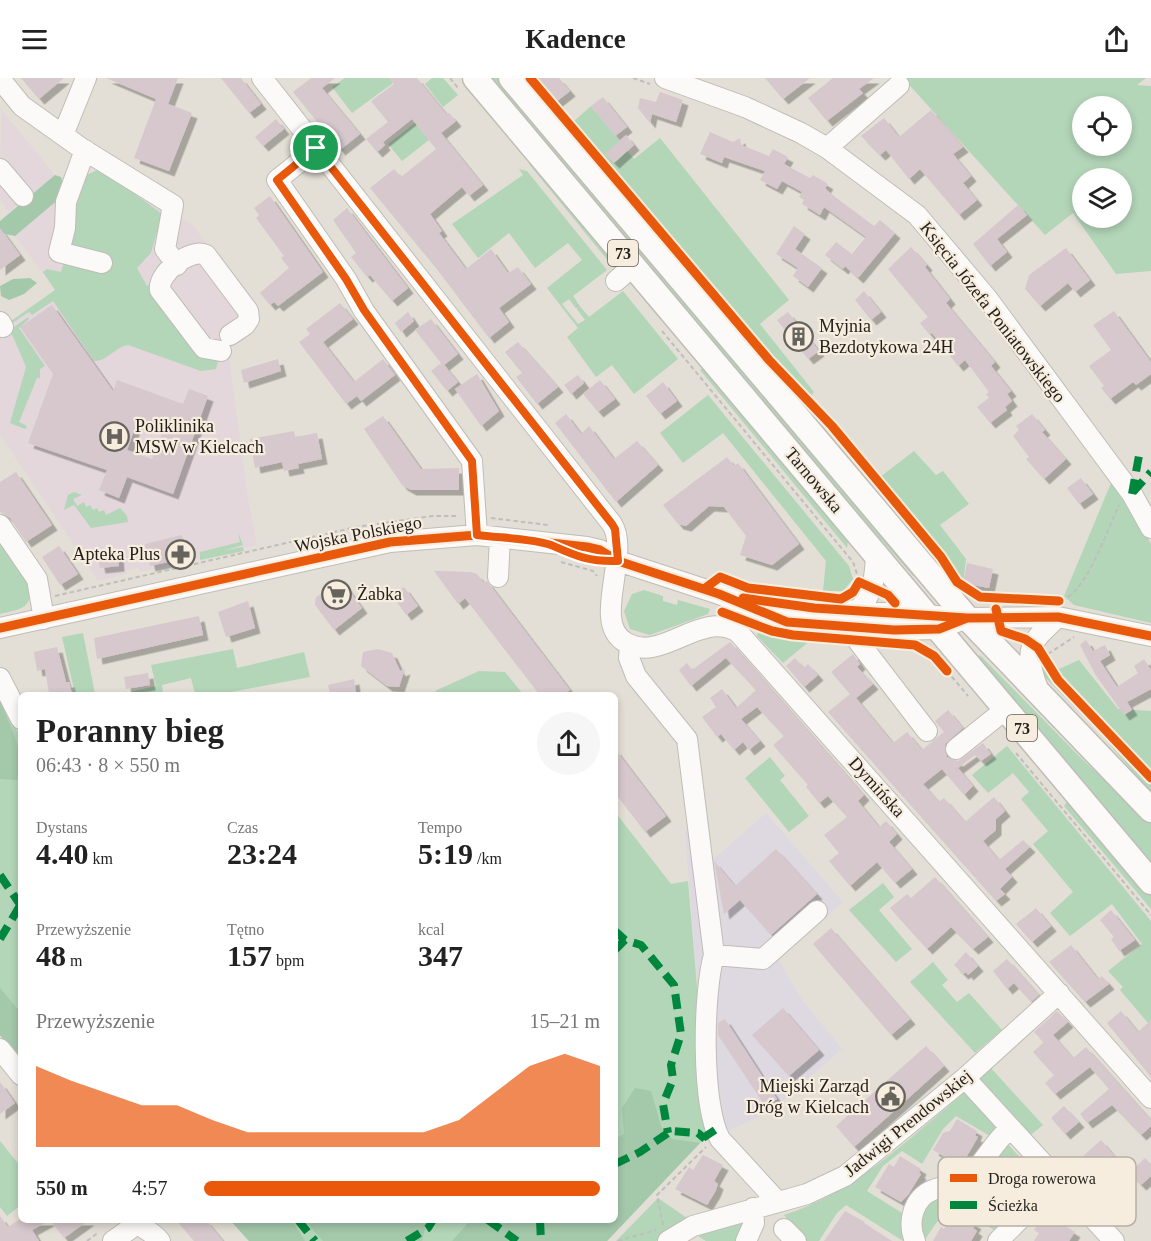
<!DOCTYPE html>
<html lang="pl">
<head>
<meta charset="utf-8">
<style>
	body { margin:0; font-family:Georgia,serif; background:#f6f6f6; color:#222; height:100vh; display:flex; flex-direction:column; font-size:22px; white-space:nowrap }
	* { box-sizing:border-box; margin:0 }
	p { font-size:20px; color:#767676 }
	.icon { flex:none; width:33px; height:33px; fill:none; stroke:currentColor; stroke-width:2; stroke-linecap:round; stroke-linejoin:round }
	.map { position:relative; flex:1; overflow:hidden }
	.drawer { position:absolute; left:18px; top:614px; width:600px; height:531px; display:flex; flex-direction:column; background:#fff; border-radius:9px; box-shadow:0 3px 9px #0003 }
	.drawer>* { flex:none }
	.buttons { position:absolute; left:1072px; top:18px; display:grid; gap:12px }
	.buttons a { display:grid; place-items:center; width:60px; height:60px; border-radius:50%; background:#fff; box-shadow:0 3px 9px #0003; font-size:30px }
	.pin { position:absolute; display:grid; place-items:center; width:51px; height:51px; color:#fff; margin:-26px; border:3px solid #fff; border-radius:50%; box-shadow:0 2px 6px #0007 }
	.round { display:grid; place-items:center; flex:none; width:63px; height:63px; border-radius:32px; background:#f6f6f6 }
	.head { display:flex; align-items:center; justify-content:space-between; height:102px; padding:0 18px }
	h1 { font-size:33px; font-weight:600; line-height:45px }
	.figures { display:grid; grid-template-columns:repeat(3,1fr); gap:9px; height:102px; padding:6px 18px }
	.figures div { display:grid; align-content:center }
	.figures b { font-size:30px; font-weight:600 }
	.figures small { font-size:16px; font-weight:400 }
	.figures p { font-size:16px }
	.chart { height:168px; padding:12px 18px }
	.chart p { display:flex; justify-content:space-between }
	.chart svg { width:100%; height:108px; margin-top:6px; fill:#ea580c; opacity:.7 }
	ul { padding:0 18px; list-style:none; font-size:20px }
	li { display:grid; grid-template-columns:96px 72px 1fr; align-items:center; height:45px }
	li i { height:15px; border-radius:8px; background:#ea580c }
	header { display:flex; justify-content:space-between; align-items:center; height:78px; padding:0 18px; background:#fff; font-size:27px; font-weight:600 }
	.map>svg:first-child { display:block }
	.commercial { fill:#ded8e0 }
	.medical { fill:#e3d7dc }
	.green { fill:#b3d5b8; fill-rule:evenodd }
	.forest { fill:#a4c8aa }
	.building { fill:#d6c8cd; fill-rule:evenodd; filter:url(#shadow) }
	.lines { fill:none; stroke-linecap:round; stroke-linejoin:round }
	.minor-casing { stroke:#c0bdb6; stroke-width:22 }
	.major-casing { stroke:#c0bdb6; stroke-width:27 }
	.path { stroke:#c0bebb; stroke-width:2; stroke-dasharray:4.5 3; stroke-linecap:butt }
	.minor { stroke:#fbfaf9; stroke-width:20 }
	.major { stroke:#fbfaf9; stroke-width:24 }
	.quiet { stroke:#00873e; stroke-width:8; stroke-dasharray:15 8; stroke-linecap:butt }
	.cycleway-casing { stroke:#f6edde; stroke-width:13 }
	.cycleway { stroke:#e8590c; stroke-width:9 }
	.route-casing { stroke:#fff; stroke-width:12 }
	.route { stroke:#ea580c; stroke-width:8 }
	.labels { text-anchor:middle; stroke-width:4.5; stroke-linejoin:round; paint-order:stroke }
	.shield { fill:#f6edde; stroke:#625d55; stroke-width:1.5 }
	.shield-label { font-size:16px; font-weight:bold; fill:#221f1a }
	.street-label { font-size:18px; fill:#221f1a; stroke:#f6edde }
	.poi-label { font-size:18px; fill:#221f1a; stroke:#f6edde; text-anchor:start }
	.key { fill:#f6edde; stroke:#b6afa3; stroke-width:1.5 }
	.key-label { font-size:16px; fill:#221f1a }
</style>
</head>
<body>
<header><svg class="icon" aria-label="menu" viewBox="0 0 24 24"><path d="M4 6h16M4 12h16M4 18h16"/></svg>Kadence<svg class="icon" aria-label="share" viewBox="0 0 24 24"><path d="M12 15V3M7 8l5-5 5 5M5 13v7h14v-7"/></svg></header>
<div class="map">
<svg width="1151" height="1163" viewBox="0 0 1151 1163">
	<defs>
		<filter id="shadow"><feDropShadow dx="5.5" dy="5.5" stdDeviation="0" flood-color="#0004"/></filter>
	</defs>
	<rect width="100%" height="100%" fill="#e3dfd6"/>
	<path class="commercial" d="M766,735L843,824L778,881L802,922L842,971L772,1033L710,1061L685,753L706,750L711,783Z"/>
	<path class="medical" d="M1,31L55,97L9,134L0,122Z
		M98,89L193,147L251,227L229,271V278L247,415L257,467L141,494L138,490L127,492L126,496L98,503L0,357V250L55,212L15,158Z"/>
	<path class="green" d="M345,0H389L393,5L352,35L332,9Z
		M432,0H443L458,17L443,29L425,6Z
		M487,0H499L916,495L913,498L760,324Z
		M903,0H1146L1137,7L1151,8V193L1116,196L1073,135L1045,157ZM1083,28H1122V68H1083ZM1083,100H1122V140H1083Z
		M591,28L634,81L660,60L789,222L760,246L814,314L809,320L573,44Z
		M415,45L429,62L402,83L388,66Z
		M535,83L625,189L618,195L529,86Z
		M104,91L120,100V105L162,136L151,175L137,190L147,208L152,205L155,215L199,275L218,283L216,291L201,293L128,267C115,269 108,283 94,283L53,223L32,237L29,234L8,248L7,246L55,212L43,194L47,191L61,194L65,180L105,191L109,178C98,183 76,178 69,167C70,135 64,97 104,91Z
		M519,91L527,93L607,192L573,218L578,225L574,228L569,221L562,226L578,246L585,242L576,230L579,227L589,239L623,213L678,281L634,316L612,287L596,299L567,259L578,250L547,210L582,182L568,165L535,190L509,155L478,180L452,146L523,97Z
		M28,239L29,241L19,250L45,288L40,291V300H37L19,344L27,348L25,351L10,345L26,289L11,254L13,253L10,252Z
		M706,287L848,463L847,470L700,292Z
		M708,317L849,488L853,501L843,513H823L826,483L723,355L683,385L660,355Z
		M914,373L936,397L943,393L969,426L940,447L966,481L963,505L880,399Z
		M1111,405L1132,431L1151,466V545L1074,527L1064,518Z
		M74,414L82,417L73,421L77,428L84,424L86,429L90,427L93,432L97,430L99,434L104,432L106,437L120,430L127,438L128,444L91,450L74,427L64,432L68,417Z
		M238,454L243,467L223,473L243,469L244,473L200,482V474L240,464Z
		M0,462C9,475 44,516 23,529C17,533 7,534 0,536Z
		M644,512L663,518V523L677,527L678,522L710,531L708,536L650,557L630,551L624,533L632,516Z
		M758,554L811,562L783,585L757,558Z
		M83,555L95,616H75L62,559Z
		M233,571L237,590L304,574L310,599L221,616H195L191,600L162,607L163,616H121L156,608L151,587Z
		M1040,575L1054,601L1151,704V715L1099,654L1040,594Z
		M980,577L1079,678L1151,746V791L975,582Z
		M1079,582L1118,631L1151,633V694L1057,592Z
		M479,593L505,594L523,616H438L435,613Z
		M0,619L21,661V983L0,957Z
		M1007,668L1151,843V942L1148,945L1120,912L1123,909L1108,893L1142,866L1112,826L1070,858L1050,835L1073,814L1033,766L1048,753L1021,721L1029,714L1013,695L988,715L972,697Z
		M770,679L785,698L780,702L809,738L789,754L745,700Z
		M1067,724L1108,764L1151,816V831L1064,728Z
		M615,734L671,806L688,803L710,1061H705L700,1065L607,1163H249L230,1142H615Z
		M883,805L894,819L879,832L912,871L896,884L849,832Z
		M933,884L948,902L942,907L957,924L969,915L1002,952L975,975L910,904Z
		M990,989L1043,1047L1028,1059L979,1002Z
		M966,1013L997,1048L990,1058L956,1038L943,1051L922,1086L902,1073L883,1088L867,1113L902,1135L903,1163L846,1127L837,1135L819,1163H806L784,1137C854,1115 910,1060 966,1013Z
		M0,1063L21,1089V1127L7,1138L0,1129Z
		M1005,1063L1066,1130L1033,1109L1036,1103L1002,1082L978,1118L1010,1138L996,1153L953,1128L936,1145L924,1163L916,1145L921,1128Z
		M658,1120L687,1140L656,1163H616Z
		M745,1142L739,1163H706L699,1159L700,1156Z"/>
	<path class="forest" d="M55,97L61,99L66,115L15,158L0,155V143Z
		M30,200L37,205L24,216L9,222L1,218L0,208L13,201Z
		M0,623C8,644 29,681 17,702L0,701Z
		M0,910L21,935V983L0,957Z
		M635,1010L651,1013L662,1051L672,1061L700,1065L607,1163H452L469,1144L466,1142H615V1061L624,1056L622,1030Z
		M230,1142H292L305,1163H249Z
		M304,1142H427L422,1163H323Z"/>
	<path class="building" d="M21,0H64L39,21Z
		M106,0H178L168,26L192,35L169,93L134,80L156,21Z
		M221,0H241L261,26L249,35Z
		M311,0H335L322,10L360,56L340,72L293,14Z
		M389,0H417L447,37L449,35L456,43L441,55L483,107L469,118L462,109L430,136L442,153L439,155L466,191L491,171L508,195L518,189L531,206L499,230L509,244L489,260L436,190L370,110L394,91L401,99L436,71L412,41L383,64L385,67L377,74L366,61L388,44L371,23L394,6Z
		M537,0H559L570,13L556,24Z
		M765,0H810L783,21Z
		M833,0H874L859,11L863,15L827,43L808,20Z
		M660,14L683,22L676,44L652,36L650,45L638,30L640,20L656,24Z
		M603,19L627,49L615,58L591,28Z
		M931,32L963,69L953,76L971,98L963,105L977,122L959,137L920,91L909,101L886,72L880,77L861,58L884,40L899,59Z
		M276,41L284,51L263,68L255,59Z
		M710,54L733,64L740,60L741,67L769,78L773,71L788,79L784,86L810,100L813,97L828,106L825,110L831,116L874,148L880,142L895,155L858,200L845,188L843,191L825,177L836,164L852,176L866,159L824,129L820,137L802,126L804,122L799,119L802,114L782,103L777,111L760,102L765,93L724,79L722,85L700,76Z
		M626,57L634,67L614,85L605,76Z
		M270,118L323,194L278,228L274,224L270,227L260,215L289,190L281,180L284,178L256,140L259,137L254,130Z
		M1018,127L1027,137L997,161L1007,174L990,188L973,166Z
		M347,130L408,210L392,223L370,197L367,199L351,179L356,175L333,142Z
		M794,148L805,156L795,171L822,190L808,209L793,198L798,190L776,176Z
		M0,150L20,177L0,192Z
		M911,169L927,187L925,189L950,221L946,225L995,284L991,288L1011,313L1007,316L1012,323L1005,329L1007,332L990,345L977,329L989,320L986,316L989,314L965,282L958,288L932,255L929,256L920,245L928,239L888,191Z
		M1066,170L1090,202L1075,214L1068,205L1040,228L1025,211L1029,197Z
		M864,213L881,234L871,242L855,222Z
		M340,225L353,241L323,264L354,304L383,281L395,297L361,323L357,318L346,326L299,264L310,256L306,251Z
		M52,227L113,313L117,302L183,326L189,311L208,318L173,416L127,399L119,420L99,412L107,392L28,365L53,296L20,249ZM138,341L164,350L152,381L127,372Z
		M1114,233L1151,284V296L1136,307L1133,304L1110,321L1101,310L1104,308L1089,288L1111,272L1093,247Z
		M408,234L414,243L401,254L395,245Z
		M788,234L819,273L808,281L777,242Z
		M431,241L458,276L444,287L458,304L447,313L431,293L441,285L415,252Z
		M518,264L558,309L537,326L516,299L522,295L505,274Z
		M278,281L281,293L244,305L241,292Z
		M477,296L499,333L481,348L455,311Z
		M578,297L584,305L571,316L564,307Z
		M600,302L615,321L598,334L583,316Z
		M663,304L677,323L660,336L646,318Z
		M566,336L581,356L589,348L614,381L637,363L658,387L616,424L555,345Z
		M1032,336L1045,352L1042,354L1066,381L1044,401L1026,381L1029,379L1013,358L1019,352L1016,348Z
		M383,338L421,391L459,390V412H411L402,407L364,351Z
		M294,353L295,359L317,355L322,381L298,386L299,390L284,393L282,384L255,390L250,361Z
		M727,379L734,388L738,385L799,466L772,487L740,477L746,458L724,429L709,428L686,448L678,446L663,427Z
		M16,394L52,447L26,464L10,440L0,434V404Z
		M1081,400L1093,416L1079,426L1067,410Z
		M182,457L186,480L150,488L145,466Z
		M59,468L78,496L60,507L42,479Z
		M118,473L119,488L100,490L97,475Z
		M967,485L993,491L989,510L963,505Z
		M434,493L471,494L477,496L484,505L487,503L570,612L564,616H539L465,520L458,526Z
		M346,508L362,530L334,552L315,527L316,519L322,515Z
		M404,509L418,528L406,537L392,517Z
		M248,523L255,550L226,559L218,534Z
		M199,538L203,557L97,581L94,560Z
		M1086,562L1093,573L1105,567L1110,577L1100,583L1117,609L1138,595L1134,588L1144,581L1151,592V611L1127,624L1132,632L1124,637L1095,596L1080,567Z
		M730,564L864,717L858,723L879,749L886,743L897,756L889,764L912,791L895,805L877,784L850,808L829,783L839,775L824,757L847,739L828,718L819,725L806,709L808,707L773,667L784,658L757,629L741,641L760,663L749,672L743,664L734,672L721,656L717,659L702,639L716,629L710,620L722,611L736,630L756,612L726,580L728,578L691,608L679,592L687,585L692,592Z
		M57,569L66,604H69L72,616H49L45,591L37,593L34,574Z
		M378,571L392,575L400,593L405,591L399,609L387,608L361,588L363,574Z
		M853,576L860,586L857,589L873,606L856,620L893,665L907,654L922,672L944,654L935,643L948,632L963,650L945,666L947,679L958,683L983,665L991,676L981,683L975,677L958,690L973,708L964,717L942,691L923,706L939,724L944,720L965,744L994,719L1005,733L996,741V752L983,763L999,782L1023,762L1030,769L1005,791L1012,799L1000,811L1005,816L996,823L828,634L850,616L831,594Z
		M795,580L804,590L808,586L818,597L804,609L786,588Z
		M148,595L150,607L126,611L124,599Z
		M354,601L356,616H330L328,607Z
		M615,671L666,738L645,754L615,715Z
		M776,771L817,816L771,857L740,822L724,836L714,783L735,808Z
		M935,799L988,859L973,871L951,849L927,871L890,830L907,816L911,820Z
		M1036,830L1051,848L1032,864L1016,846Z
		M1111,832L1135,862L1119,873L1111,861L1114,859L1100,842Z
		M831,850L910,941L891,957L813,866Z
		M1071,867L1098,901L1102,898L1109,906L1085,924L1049,884Z
		M966,874L978,888L968,897L966,894L963,896L954,887Z
		M1007,881L1039,917L1031,924L1014,905L1007,911L993,893Z
		M783,930L819,972L789,998L752,957Z
		M1057,933L1068,944L1053,957L1073,980L1086,969L1151,1042V1048L1141,1057L1112,1027L1087,1045L1080,1036L1109,1011L1090,989L1055,1016L1045,1005L1054,997L1033,974L1044,964L1034,954Z
		M1121,933L1138,954L1151,942V999L1107,945Z
		M725,941L777,1021L765,1028L718,957V945Z
		M926,968L944,988L854,1069L836,1048Z
		M0,1004L15,1025L0,1036Z
		M1064,1028L1079,1044L1065,1056L1051,1040Z
		M957,1041L977,1053L975,1058L978,1059L964,1083L961,1081L957,1086L933,1072L943,1055L950,1053Z
		M1101,1062L1122,1087L1102,1105L1080,1081Z
		M703,1077L723,1087L714,1103L718,1106L715,1114L707,1127L675,1111L689,1089L693,1092Z
		M900,1078L921,1091L919,1095L921,1096L908,1117L901,1124L875,1109L889,1086L894,1089Z
		M1145,1080L1151,1086V1098L1141,1107L1129,1095Z
		M845,1133L865,1144L864,1145L892,1163H824Z
		M957,1134L976,1146L973,1150L977,1153L971,1163H933L941,1149L944,1151L947,1146L949,1148Z
		M1045,1135L1075,1154L1069,1163H1034L1039,1155L1034,1152Z
		M0,1138L8,1149L19,1142H89L64,1160L50,1142L32,1152L39,1163H0Z
		M176,1142H206L223,1163H194Z"/>
	<g class="lines">
		<defs>
			<path id="minor" d="M262,0L612,446C631,477 591,544 625,564C662,587 699,531 738,554L1151,1020
				M665,0L745,29L801,55L827,70L917,137L987,220L1132,416L1151,450
				M0,1L22,28L81,70L173,127L165,171L177,187
				M63,57L86,0
				M317,70L277,102L346,201L364,233L472,383L477,457
				M827,70L899,7
				M85,72L66,124L65,150L59,174L102,185
				M0,91L23,118
				M616,203L634,187
				M0,244L3,249
				M221,273L204,270L160,212C157,195 192,169 206,177L248,233L249,241L245,247L230,257
				M0,447L37,501L44,541
				M498,499L500,460
				M751,521L814,530L967,540L1058,539L1151,558
				M857,533C874,516 875,499 876,476
				M0,550L390,464L477,457L587,469L600,472L618,483L719,516L787,544L894,552L939,551L967,540
				M848,550L927,653
				M630,567L629,580L636,598L687,661L714,877L763,881L817,833
				M0,600L21,641
				M1038,611C1024,572 1028,566 1058,539
				M956,671L1006,631
				M714,877C703,915 701,1026 720,1061L777,1123
				M0,971L21,997
				M965,1000L1114,1163
				M133,1142C139,1149 151,1152 160,1163
				M784,1151L796,1163
				M113,1163L137,1146
				M668,1163L693,1148L807,1116L845,1098L965,1000L1059,915
				M746,1163L754,1145L753,1130
				M915,1163C907,1144 913,1120 933,1112C945,1107 958,1109 968,1100C984,1085 993,1065 1010,1050
				M998,1163L1020,1141L1031,1124"/>
			<path id="major" d="M475,0L1151,804
				M511,0L967,540L1151,732"/>
		</defs>
		<use href="#minor" class="minor-casing"/>
		<use href="#major" class="major-casing"/>
		<path class="path" d="M450,0L458,10
			M633,0L650,6
			M575,229L579,226
			M662,253L853,484L857,496
			M491,440L548,447
			M561,484L593,493L597,498
			M55,518L356,449L432,438H458
			M1061,522C1085,518 1109,448 1119,427
			M1048,576L1074,559
			M947,593L968,618
			M1016,675L1151,837
			M663,1147L657,1117L706,1069
			M87,1163L99,1154
			M618,1163L656,1152"/>
		<use href="#minor" class="minor"/>
		<use href="#major" class="major"/>
		<path class="quiet" d="M1133,414L1151,394
			M1132,416L1140,372
			M0,797L21,828
			M615,853L625,862
			M0,861L21,826
			M615,872L625,862L641,867L674,907L681,956L671,987L673,1001L663,1026L668,1055
			M703,1060L715,1052
			M615,1086L640,1074L671,1053L698,1055L705,1061
			M298,1142L315,1163
			M488,1142L517,1163
			M540,1142L541,1163
			M407,1163L428,1150L433,1142"/>
		<defs>
			<path id="cycleway" d="M530,0L769,282L832,348L941,479L957,504L980,519L1059,523
				M704,511L720,499L748,510L841,521L853,514L859,504L888,517L895,525
				M743,520L814,530L967,540L1058,539L1151,558
				M996,531L1001,553L1025,561L1038,570L1058,602L1151,700
				M722,534L772,553L793,557L915,567L934,578L947,593
				M0,550L390,464L477,457L587,469L600,472L618,483L719,516L787,544L894,552L939,551L967,540"/>
		</defs>
		<use href="#cycleway" class="cycleway-casing"/>
		<use href="#cycleway" class="cycleway"/>
	</g>
	<g class="lines">
		<defs>
			<path id="route" d="M316,70L612,446L615,451L618,483C589,484 576,478 551,467C532,460 499,460 477,457L472,383L364,232L346,201L277,102Z"/>
		</defs>
		<use href="#route" class="route-casing"/>
		<use href="#route" class="route"/>
	</g>
	<defs>
		<symbol id="building-ring" viewBox="-11 -11 22 22"><circle r="9.5" fill="#f6edde" stroke="#66625c" stroke-width="1.5"/><path d="M-4-6H4V6H1V3H-1V6H-4ZM-2.5-4.3h1.7v1.8h-1.7ZM.8-4.3h1.7v1.8H.8ZM-2.5-1h1.7V.8h-1.7ZM.8-1h1.7V.8H.8Z" fill="#66625c"/></symbol>
		<symbol id="hospital-ring" viewBox="-11 -11 22 22"><circle r="9.5" fill="#f6edde" stroke="#66625c" stroke-width="1.5"/><path d="M-5-5h3v3.5h4V-5h3V5h-3V1.5h-4V5h-3Z" fill="#66625c"/></symbol>
		<symbol id="pharmacy-ring" viewBox="-11 -11 22 22"><circle r="9.5" fill="#f6edde" stroke="#66625c" stroke-width="1.5"/><path d="M-2-6h4v4h4v4h-4v4h-4v-4h-4v-4h4Z" fill="#66625c"/></symbol>
		<symbol id="supermarket-ring" viewBox="-11 -11 22 22"><circle r="9.5" fill="#f6edde" stroke="#66625c" stroke-width="1.5"/><path d="M-6-5.5h2.5l.6 2H6L4.5 2H-2.5L-4.4-4H-6ZM-1.5 3.2a1.3 1.3 0 1 0 .1 0ZM3 3.2a1.3 1.3 0 1 0 .1 0Z" fill="#66625c"/></symbol>
		<symbol id="civic-ring" viewBox="-11 -11 22 22"><circle r="9.5" fill="#f6edde" stroke="#66625c" stroke-width="1.5"/><path d="M-.6-6.5H3V-4.5H.6V-3L4-1V1h2V6H-6V1h2V-1L-.6-3ZM-1.2 2.5V6h2.4V2.5Z" fill="#66625c"/></symbol>
	</defs>
	<g fill-rule="evenodd">
		<use href="#building-ring" x="782" y="242" width="33" height="33"/>
		<use href="#hospital-ring" x="98" y="342" width="33" height="33"/>
		<use href="#pharmacy-ring" x="164" y="460" width="33" height="33"/>
		<use href="#supermarket-ring" x="320" y="500" width="33" height="33"/>
		<use href="#civic-ring" x="874" y="1002" width="33" height="33"/>
	</g>
	<g class="labels">
		<g class="shield">
			<rect x="608" y="162" width="30" height="26" rx="4.5"/>
			<rect x="1007" y="637" width="30" height="26" rx="4.5"/>
		</g>
		<g class="shield-label">
			<text x="623" y="181">73</text>
			<text x="1022" y="656">73</text>
		</g>
		<g class="street-label">
			<text transform="translate(993 234) rotate(52)" y="6">Księcia Józefa Poniatowskiego</text>
			<text transform="translate(814 402) rotate(50)" y="6">Tarnowska</text>
			<text transform="translate(358 456) rotate(-11)" y="6">Wojska Polskiego</text>
			<text transform="translate(877 709) rotate(48)" y="6">Dymińska</text>
			<text transform="translate(908 1045) rotate(-39)" y="6">Jadwigi Prendowskiej</text>
		</g>
		<g class="poi-label">
			<text x="819" y="254">Myjnia<tspan x="819" dy="21">Bezdotykowa 24H</tspan></text>
			<text x="135" y="354">Poliklinika<tspan x="135" dy="21">MSW w Kielcach</tspan></text>
			<text x="160" y="482" text-anchor="end">Apteka Plus</text>
			<text x="357" y="522">Żabka</text>
			<text x="869" y="1014" text-anchor="end">Miejski Zarząd<tspan x="869" dy="21">Dróg w Kielcach</tspan></text>
		</g>
	</g>
	<rect x="938" y="1079" width="198" height="69" rx="9" class="key"/>
	<rect x="950" y="1096" width="27" height="8" fill="#e8590c"/>
	<rect x="950" y="1123" width="27" height="8" fill="#00873e"/>
	<g class="key-label">
		<text x="988" y="1106">Droga rowerowa</text>
		<text x="988" y="1133">Ścieżka</text>
	</g>
</svg>
<div class="buttons">
<a><svg class="icon" aria-label="locate" viewBox="0 0 24 24"><circle cx="12" cy="12" r="6"/><path d="M12 2v4M12 18v4M2 12h4M18 12h4"/></svg></a>
<a><svg class="icon" aria-label="layers" viewBox="0 0 24 24"><path d="M12 4l9 5-9 5-9-5zM3 14l9 5 9-5"/></svg></a>
</div>
<div class="pin" style="left:316px;top:70px;background:#1e9e55"><svg class="icon" aria-label="arrive" viewBox="0 0 24 24"><path d="M6 21V4h12l-3 4 3 4H6"/></svg></div>
<section class="drawer">
<div class="head"><div><h1>Poranny bieg</h1><p>06:43 · 8 × 550 m</p></div><a class="round"><svg class="icon" aria-label="share" viewBox="0 0 24 24"><path d="M12 15V3M7 8l5-5 5 5M5 13v7h14v-7"/></svg></a></div>
<div class="figures">
<div><p>Dystans</p><b>4.40<small> km</small></b></div>
<div><p>Czas</p><b>23:24</b></div>
<div><p>Tempo</p><b>5:19<small> /km</small></b></div>
</div>
<div class="figures">
<div><p>Przewyższenie</p><b>48<small> m</small></b></div>
<div><p>Tętno</p><b>157<small> bpm</small></b></div>
<div><p>kcal</p><b>347</b></div>
</div>
<div class="chart"><p><span>Przewyższenie</span>15–21 m</p>
<svg viewBox="0 0 160 44" preserveAspectRatio="none"><path d="M0 44V11L10 17L20 22L30 27L40 27L50 33L60 38L70 38L80 38L90 38L100 38L110 38L120 33L130 22L140 11L150 6L160 11V44z"/></svg>
</div>
<ul>
<li><b>550 m</b>4:57<i style="width:100%"></i></li>
</ul>
</section>
</div>
</body>
</html>
